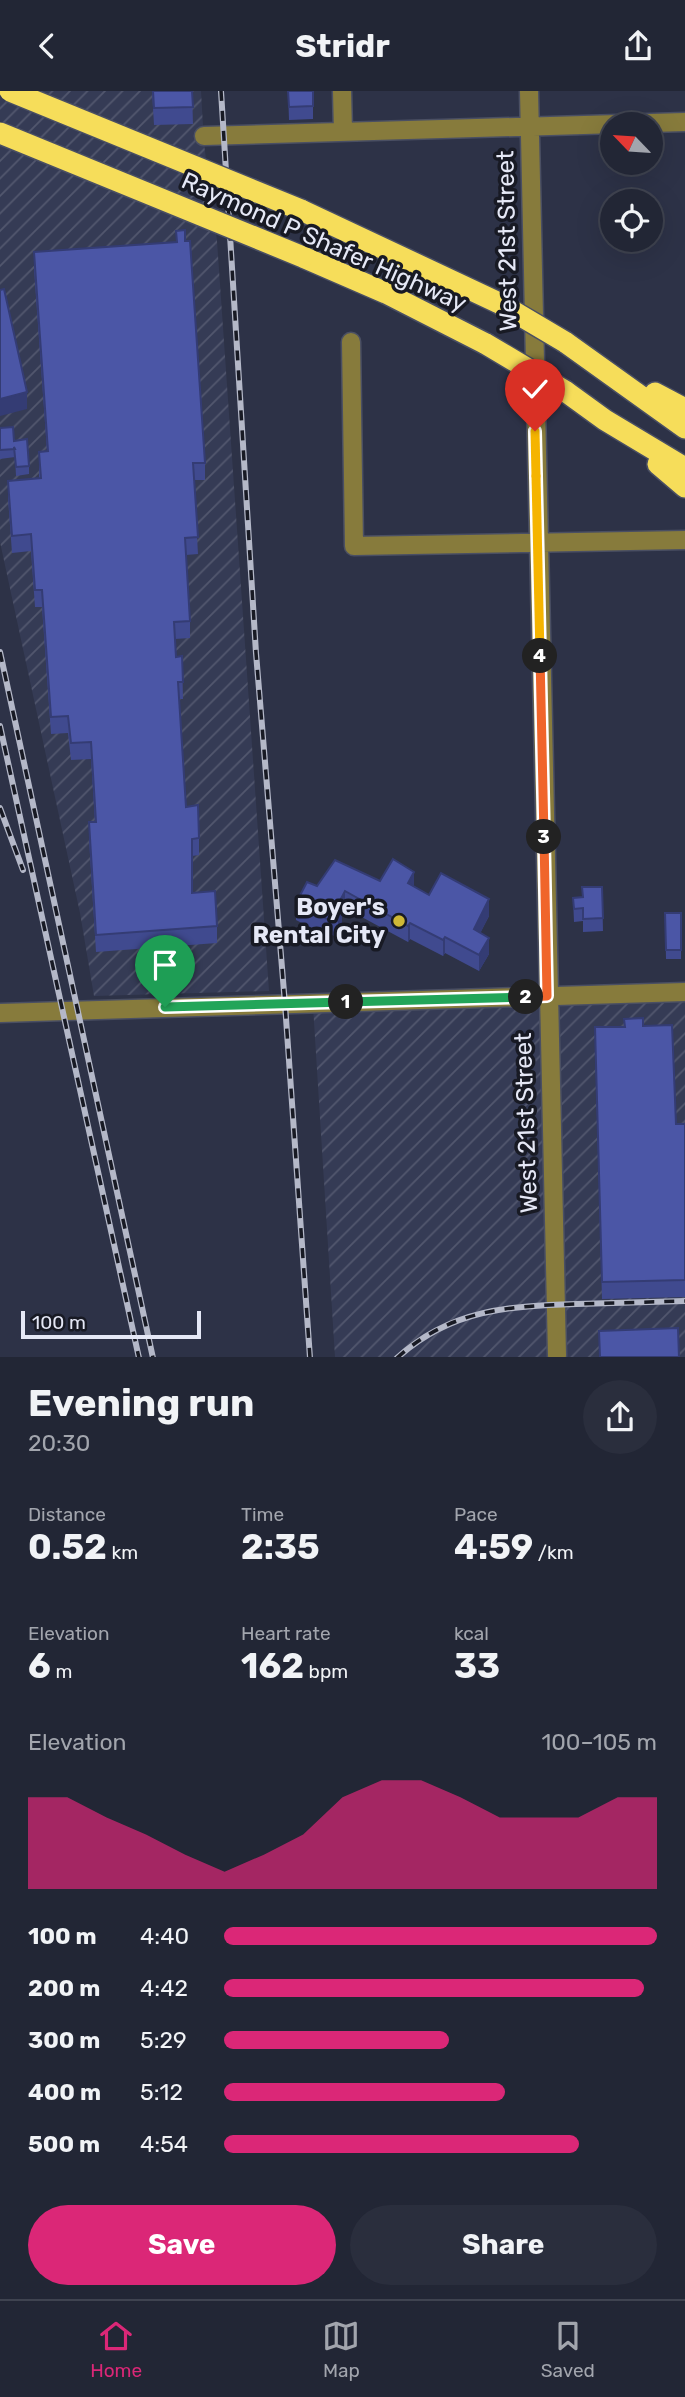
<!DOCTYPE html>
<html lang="en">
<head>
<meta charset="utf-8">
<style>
	body { margin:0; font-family:Rubik,sans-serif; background:#2a2e3d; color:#f1f3f6; height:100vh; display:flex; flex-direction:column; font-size:26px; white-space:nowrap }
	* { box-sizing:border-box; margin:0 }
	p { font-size:23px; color:#a2a5ad }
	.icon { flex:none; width:38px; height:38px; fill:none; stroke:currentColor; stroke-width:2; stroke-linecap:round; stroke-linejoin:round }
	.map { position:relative; height:1266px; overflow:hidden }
	.panel { display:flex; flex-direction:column; background:#222635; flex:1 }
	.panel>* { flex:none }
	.needle { width:46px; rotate:295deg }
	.buttons { position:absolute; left:600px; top:21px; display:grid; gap:14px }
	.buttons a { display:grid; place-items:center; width:63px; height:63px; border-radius:50%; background:#222635; box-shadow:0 7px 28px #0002,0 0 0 2px #3f4350; font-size:35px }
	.scale { position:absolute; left:21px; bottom:18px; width:180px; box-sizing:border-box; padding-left:7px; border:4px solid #e5e8f6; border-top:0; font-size:19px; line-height:24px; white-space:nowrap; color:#e5e8f6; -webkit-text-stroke:5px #181a24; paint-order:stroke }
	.pin { position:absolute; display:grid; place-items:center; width:60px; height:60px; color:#fff; margin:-72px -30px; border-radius:50% 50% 50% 0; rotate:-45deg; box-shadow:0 0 7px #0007 }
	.pin .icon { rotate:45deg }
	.km { position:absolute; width:35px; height:35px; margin:-18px; border-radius:50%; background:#222; color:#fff; font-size:19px; line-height:35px; text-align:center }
	.round { display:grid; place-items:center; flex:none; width:74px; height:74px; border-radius:37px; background:#2a2e3d }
	.overview { display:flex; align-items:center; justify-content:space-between; height:119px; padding:0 28px }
	h1 { font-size:38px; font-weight:700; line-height:52px }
	.figures { display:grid; grid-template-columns:repeat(3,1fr); gap:10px; height:119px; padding:7px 28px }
	.figures div { display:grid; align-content:center }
	.figures b { font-size:35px; font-weight:700 }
	.figures small { font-size:19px; font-weight:400 }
	.figures p { font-size:19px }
	.chart { height:196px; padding:14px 28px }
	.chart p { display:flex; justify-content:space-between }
	.chart svg { width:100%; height:126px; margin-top:7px; fill:#db2777; opacity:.7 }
	.cta { display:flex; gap:14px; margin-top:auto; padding:14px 28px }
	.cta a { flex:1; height:80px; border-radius:42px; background:#db2777; color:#fff; font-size:28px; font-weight:700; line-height:80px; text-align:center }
	.cta a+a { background:#2a2e3d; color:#f1f3f6 }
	ul { padding:0 28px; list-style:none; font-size:23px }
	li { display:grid; grid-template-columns:112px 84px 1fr; align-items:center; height:52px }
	li i { height:18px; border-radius:9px; background:#db2777 }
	header { display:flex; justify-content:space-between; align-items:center; height:91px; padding:0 28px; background:#222635; font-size:32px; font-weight:700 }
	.dock { display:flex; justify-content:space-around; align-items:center; height:98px; border-top:2px solid #3f4350; background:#222635; font-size:19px; color:#a2a5ad }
	.dock a { display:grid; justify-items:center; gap:4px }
	.dock .selected { color:#db2777 }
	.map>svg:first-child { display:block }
	.industrial { fill:url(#industrial-furrows) }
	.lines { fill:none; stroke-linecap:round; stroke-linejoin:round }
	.minor-casing { stroke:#4a4f63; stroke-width:21 }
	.highway-casing { stroke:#4a4f63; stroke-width:24 }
	.minor { stroke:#877b3c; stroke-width:18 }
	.highway { stroke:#f6dd5a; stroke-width:21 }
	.rail-casing { stroke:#b4b8c8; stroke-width:6 }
	.rail { stroke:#181a24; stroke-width:3.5; stroke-dasharray:10; stroke-linecap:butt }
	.highway-bridge-casing { stroke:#4a4f63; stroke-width:24; stroke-linecap:butt }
	.highway-bridge { stroke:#f6dd5a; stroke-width:21 }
	.wall { fill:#404a8f }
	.shaded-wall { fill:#343c74 }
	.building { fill:#4b56a6; stroke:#343c74; stroke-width:2 }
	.split-1-casing { stroke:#fff; stroke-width:14 }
	.split-2-casing { stroke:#fff; stroke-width:14 }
	.split-3-casing { stroke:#fff; stroke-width:14 }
	.split-4-casing { stroke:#fff; stroke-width:14 }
	.split-5-casing { stroke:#fff; stroke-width:14 }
	.split-6-casing { stroke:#fff; stroke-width:14 }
	.split-1 { stroke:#22a559; stroke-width:9 }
	.split-2 { stroke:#22a559; stroke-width:9 }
	.split-3 { stroke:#f0652b; stroke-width:9 }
	.split-4 { stroke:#f0652b; stroke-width:9 }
	.split-5 { stroke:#f5b400; stroke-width:9 }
	.split-6 { stroke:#f5b400; stroke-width:9 }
	.poi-dot { fill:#cfb837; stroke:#181a24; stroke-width:2.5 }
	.labels { text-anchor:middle; stroke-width:7; stroke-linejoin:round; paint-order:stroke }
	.street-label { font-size:24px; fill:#e5e8f6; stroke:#181a24 }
	.poi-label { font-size:24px; font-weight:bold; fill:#e5e8f6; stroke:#181a24; text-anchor:end }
</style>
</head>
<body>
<header><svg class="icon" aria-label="back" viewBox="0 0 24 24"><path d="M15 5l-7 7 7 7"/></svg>Stridr<svg class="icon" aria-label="share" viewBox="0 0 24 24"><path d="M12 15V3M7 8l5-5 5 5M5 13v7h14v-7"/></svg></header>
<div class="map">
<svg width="685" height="1267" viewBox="0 0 685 1267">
	<defs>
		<pattern id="industrial-furrows" width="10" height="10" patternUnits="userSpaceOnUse" patternTransform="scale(1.75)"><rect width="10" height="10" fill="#353b55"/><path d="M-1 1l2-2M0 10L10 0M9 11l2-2" fill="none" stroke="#52576e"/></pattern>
	</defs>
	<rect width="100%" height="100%" fill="#2d3247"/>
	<path class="industrial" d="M0,0H201L204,53L217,150L269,900L94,905L80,822L0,451Z
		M685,906V1266H335L313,915Z"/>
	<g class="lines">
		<defs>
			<path id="minor" d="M342,0L343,40
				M529,0L557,1264
				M204,45L685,31
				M351,251L354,455L685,449
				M0,922L685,901"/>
			<path id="highway" d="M301,119L499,212
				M303,166L386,202L486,253
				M565,251L685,337
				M565,300L605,329L685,377
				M655,302L685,318
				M658,373L685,396"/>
		</defs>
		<use href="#minor" class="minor-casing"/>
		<use href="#highway" class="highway-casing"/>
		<use href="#minor" class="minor"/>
		<use href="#highway" class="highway"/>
		<defs>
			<path id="rail" d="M221,0L256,562L285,913L310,1267
				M0,561L153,1267
				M0,635L139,1267
				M0,717L23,779
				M397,1267C451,1218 509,1215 577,1213C613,1212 649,1211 685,1210"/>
		</defs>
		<use href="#rail" class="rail-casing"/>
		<use href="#rail" class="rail"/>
		<defs>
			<path id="highway-bridge" d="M10,0L301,119
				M0,42L303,166
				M499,212L565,251
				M486,253L565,300"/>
		</defs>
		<use href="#highway-bridge" class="highway-bridge-casing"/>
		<use href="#highway-bridge" class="highway-bridge"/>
	</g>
	<path class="wall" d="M152,0H192L193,33L154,34Z
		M288,0H313V28L289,29Z
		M176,140L185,150L205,372V389H194L198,463L186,464L190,530V547L175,548L176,566L182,565L183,608H179L186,716L199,747V764L192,765V802L217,835V852L96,861L89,748V731H95L91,668L71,669L68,642L51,643L42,516H35L31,460L12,462L8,407V390L39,387V361L47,360L34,178V161L176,151Z
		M0,337L14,350L29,375V383L16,385L15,366L0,368Z
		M380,790L414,796L429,804L489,825L480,842L489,863L479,880L445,862L443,865L410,848L408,851L345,817L342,822V839L338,847L330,843L329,846L296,829V812Z
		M602,796L603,840L583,841V830L574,831L573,807L582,806Z
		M665,822H681V868H666Z
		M643,935L676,1033H685V1206L602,1208L595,953Z"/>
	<path class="shaded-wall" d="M27,301V318L0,325V308Z
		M414,781V797L408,792Z
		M345,800V817L337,830L335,819Z
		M489,808V825L474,855V838Z
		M342,822V839L338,847V830Z
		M330,827V843L329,846V829Z
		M410,832V848L408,851V835Z
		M445,846V862L443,865V849Z
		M489,847V863L479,880V864Z"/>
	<path class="building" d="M153,0H192L193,16L154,17Z
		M288,0H313V15L289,16Z
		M185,139V150H190L205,372H193L198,446L185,447L190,530L174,531L176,566L182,565L183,591H178L186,716L198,714L199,747L192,748V802L215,800L217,835L96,844L89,731H96L91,651L71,652L68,625L51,626L42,499H35L31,443L12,445L8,390L41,387L39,361L48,360L34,161L177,151L176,140Z
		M4,198L27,301L0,308V199Z
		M13,336L14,350L27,348L29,375L16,376L14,356L15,358L0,359V337Z
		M393,768L414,781L408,792L429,804L441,782L489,808L474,838L489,847L479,864L445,846L443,849L410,832L408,835L345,800L335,819L342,822L338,830L330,827L329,829L296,812L307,791L317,795L335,769L380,790Z
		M582,796H602L603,827L583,828V817L574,818L573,807L583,806Z
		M665,822H681V859H666Z
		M643,927V935L672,934L676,1033H685V1189L602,1191L595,936H625L624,928Z
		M678,1237L679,1266H600L599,1240Z"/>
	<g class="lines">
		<defs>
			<path id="split-1" d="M165,916L346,911"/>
			<path id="split-2" d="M346,911L526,906"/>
			<path id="split-3" d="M526,906L547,905L544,746"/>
			<path id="split-4" d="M540,565L544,746"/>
			<path id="split-5" d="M536,385L540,565"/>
			<path id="split-6" d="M535,340L536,385"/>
		</defs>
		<use href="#split-1" class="split-1-casing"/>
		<use href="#split-2" class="split-2-casing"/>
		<use href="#split-3" class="split-3-casing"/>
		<use href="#split-4" class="split-4-casing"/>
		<use href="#split-5" class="split-5-casing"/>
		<use href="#split-6" class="split-6-casing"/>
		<use href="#split-1" class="split-1"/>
		<use href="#split-2" class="split-2"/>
		<use href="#split-3" class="split-3"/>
		<use href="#split-4" class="split-4"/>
		<use href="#split-5" class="split-5"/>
		<use href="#split-6" class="split-6"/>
	</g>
	<circle class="poi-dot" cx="399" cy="830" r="7"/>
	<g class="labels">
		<g class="street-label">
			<text transform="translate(507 150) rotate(-91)" y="8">West 21st Street</text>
			<text transform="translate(324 151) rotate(24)" y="8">Raymond P Shafer Highway</text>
			<text transform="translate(526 1032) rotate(-92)" y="8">West 21st Street</text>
		</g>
		<g class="poi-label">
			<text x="385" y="824">Boyer's<tspan x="385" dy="28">Rental City</tspan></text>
		</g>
	</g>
</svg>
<div class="buttons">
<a><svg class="needle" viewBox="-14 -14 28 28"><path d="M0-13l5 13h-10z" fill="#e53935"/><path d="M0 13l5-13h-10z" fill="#a2a5ad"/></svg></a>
<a><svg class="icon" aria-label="locate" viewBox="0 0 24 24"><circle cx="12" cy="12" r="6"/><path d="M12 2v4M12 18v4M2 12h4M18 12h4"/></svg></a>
</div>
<div class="scale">100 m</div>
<div class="pin" style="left:165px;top:916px;background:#1e9e55"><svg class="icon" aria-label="arrive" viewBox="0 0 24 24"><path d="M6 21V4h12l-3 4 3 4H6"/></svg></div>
<div class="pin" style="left:535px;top:340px;background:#d93025"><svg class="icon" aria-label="check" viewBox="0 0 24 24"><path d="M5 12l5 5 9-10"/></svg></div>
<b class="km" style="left:346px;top:911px">1</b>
<b class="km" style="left:526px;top:906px">2</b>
<b class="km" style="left:544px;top:746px">3</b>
<b class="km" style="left:540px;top:565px">4</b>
</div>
<section class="panel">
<div class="overview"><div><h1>Evening run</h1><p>20:30</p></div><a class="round"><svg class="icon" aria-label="share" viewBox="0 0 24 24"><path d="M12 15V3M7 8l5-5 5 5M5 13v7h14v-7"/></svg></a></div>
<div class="figures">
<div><p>Distance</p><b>0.52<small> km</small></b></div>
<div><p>Time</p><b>2:35</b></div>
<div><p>Pace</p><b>4:59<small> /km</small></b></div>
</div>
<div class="figures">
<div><p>Elevation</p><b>6<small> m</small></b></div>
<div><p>Heart rate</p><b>162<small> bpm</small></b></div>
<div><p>kcal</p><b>33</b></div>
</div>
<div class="chart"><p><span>Elevation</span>100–105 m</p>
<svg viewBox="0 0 160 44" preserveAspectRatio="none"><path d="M0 44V12L10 12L20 19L30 25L40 32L50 38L60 32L70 25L80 12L90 6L100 6L110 12L120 19L130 19L140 19L150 12L160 12V44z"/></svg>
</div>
<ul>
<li><b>100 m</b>4:40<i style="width:100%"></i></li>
<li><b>200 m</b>4:42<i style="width:97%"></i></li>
<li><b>300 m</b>5:29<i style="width:52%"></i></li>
<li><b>400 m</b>5:12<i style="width:65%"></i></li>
<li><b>500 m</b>4:54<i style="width:82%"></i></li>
</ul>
<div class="cta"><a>Save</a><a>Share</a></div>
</section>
<nav class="dock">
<a class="selected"><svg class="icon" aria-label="home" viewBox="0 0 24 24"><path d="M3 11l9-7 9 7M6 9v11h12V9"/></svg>Home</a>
<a><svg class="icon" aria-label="map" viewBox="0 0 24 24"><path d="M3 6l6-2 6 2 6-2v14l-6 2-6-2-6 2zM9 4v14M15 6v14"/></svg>Map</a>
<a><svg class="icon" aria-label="saved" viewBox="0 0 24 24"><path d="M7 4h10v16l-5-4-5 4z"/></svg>Saved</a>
</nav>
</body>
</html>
